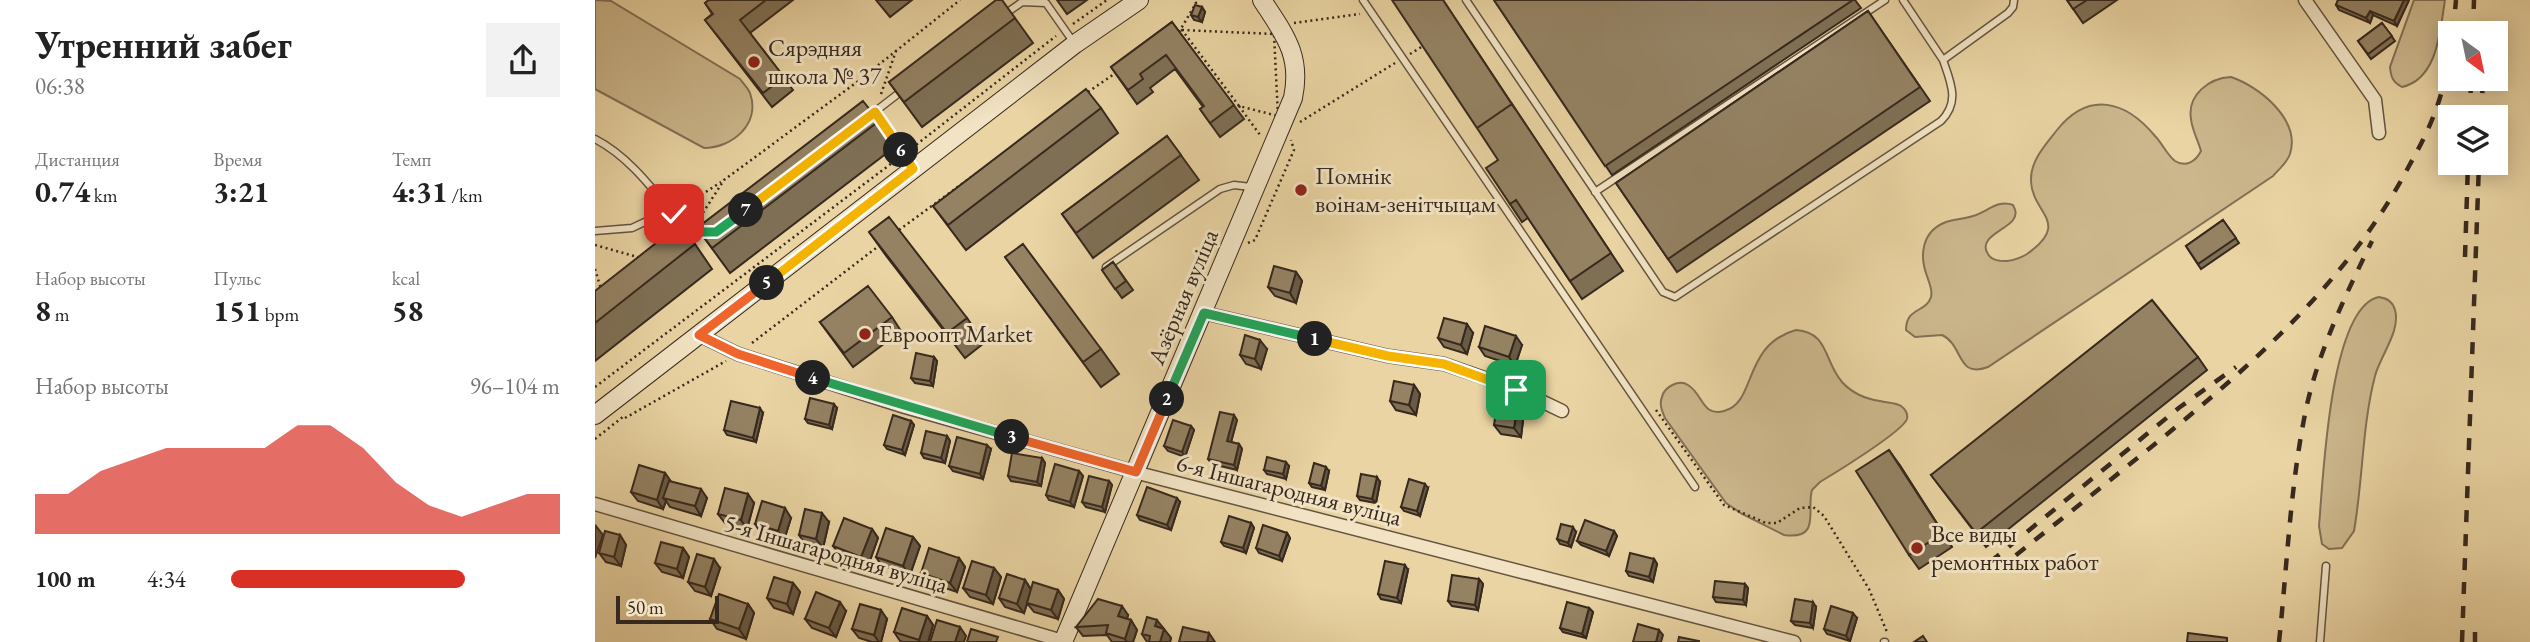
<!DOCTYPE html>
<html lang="ru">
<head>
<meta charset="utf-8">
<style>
	body { margin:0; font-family:"EB Garamond",serif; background:#f2f2f2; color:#222; height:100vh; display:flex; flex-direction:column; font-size:26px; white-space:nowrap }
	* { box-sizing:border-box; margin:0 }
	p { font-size:23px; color:#767676 }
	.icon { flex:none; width:38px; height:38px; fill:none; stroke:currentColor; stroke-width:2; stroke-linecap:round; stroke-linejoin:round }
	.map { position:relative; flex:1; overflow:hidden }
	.drawer { display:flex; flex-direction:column; background:#fff; width:595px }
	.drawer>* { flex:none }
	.needle { width:46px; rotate:147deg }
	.fabs { position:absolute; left:1843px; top:21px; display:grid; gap:14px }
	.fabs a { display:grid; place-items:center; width:70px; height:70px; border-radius:0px; background:#fff; box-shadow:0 4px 18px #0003; font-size:35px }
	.scale { position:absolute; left:21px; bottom:18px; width:103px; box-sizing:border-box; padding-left:7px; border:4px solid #37291e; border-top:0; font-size:19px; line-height:24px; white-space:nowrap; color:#37291e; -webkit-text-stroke:5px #f1e3c3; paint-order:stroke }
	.pin { position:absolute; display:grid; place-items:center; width:60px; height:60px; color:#fff; margin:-30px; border-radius:14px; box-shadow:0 4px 10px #0006 }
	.km { position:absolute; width:35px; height:35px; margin:-18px; border-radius:50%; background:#222; color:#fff; font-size:19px; line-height:35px; text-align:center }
	.round { display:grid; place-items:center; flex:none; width:74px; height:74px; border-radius:0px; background:#f2f2f2 }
	.summary { display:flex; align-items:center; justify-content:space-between; height:119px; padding:0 35px }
	h1 { font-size:38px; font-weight:700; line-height:52px }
	.metrics { display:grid; grid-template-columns:repeat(3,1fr); gap:10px; height:119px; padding:7px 35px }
	.metrics div { display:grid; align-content:center }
	.metrics b { font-size:30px; font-weight:700 }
	.metrics small { font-size:19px; font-weight:400 }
	.metrics p { font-size:19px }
	.chart { height:196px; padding:14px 35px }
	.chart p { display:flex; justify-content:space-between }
	.chart svg { width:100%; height:126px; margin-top:7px; fill:#d93025; opacity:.7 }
	ul { padding:0 35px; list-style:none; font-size:23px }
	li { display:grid; grid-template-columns:112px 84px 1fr; align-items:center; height:52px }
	li i { height:18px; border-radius:9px; background:#d93025 }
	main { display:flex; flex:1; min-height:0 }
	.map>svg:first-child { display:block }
	.green { fill:#ccb78c; stroke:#827055; stroke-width:2 }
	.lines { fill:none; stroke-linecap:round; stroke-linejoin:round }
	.lane-casing { stroke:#64543f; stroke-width:9 }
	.street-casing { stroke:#64543f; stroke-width:15 }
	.secondary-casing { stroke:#37291e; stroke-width:20 }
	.path { stroke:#37291e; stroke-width:2.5; stroke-dasharray:2 3.5; stroke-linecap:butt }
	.lane { stroke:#f1e3c3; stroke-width:6 }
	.street { stroke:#f1e3c3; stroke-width:12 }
	.secondary { stroke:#f1e3c3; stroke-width:18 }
	.rail { stroke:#37291e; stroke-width:4.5; stroke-dasharray:12 12; stroke-linecap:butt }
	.wall { fill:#7f7055; stroke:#37291e; stroke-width:2 }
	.shaded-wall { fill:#685b45; stroke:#37291e; stroke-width:2 }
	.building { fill:#948263; stroke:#37291e; stroke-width:2 }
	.split-1-casing { stroke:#fff; stroke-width:14 }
	.split-2-casing { stroke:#fff; stroke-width:14 }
	.split-3-casing { stroke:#fff; stroke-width:14 }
	.split-4-casing { stroke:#fff; stroke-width:14 }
	.split-5-casing { stroke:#fff; stroke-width:14 }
	.split-6-casing { stroke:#fff; stroke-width:14 }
	.split-7-casing { stroke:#fff; stroke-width:14 }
	.split-8-casing { stroke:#fff; stroke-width:14 }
	.split-1 { stroke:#f5b400; stroke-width:9 }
	.split-2 { stroke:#22a559; stroke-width:9 }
	.split-3 { stroke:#f0652b; stroke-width:9 }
	.split-4 { stroke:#22a559; stroke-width:9 }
	.split-5 { stroke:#f0652b; stroke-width:9 }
	.split-6 { stroke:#f5b400; stroke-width:9 }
	.split-7 { stroke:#f5b400; stroke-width:9 }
	.split-8 { stroke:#22a559; stroke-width:9 }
	.poi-dot { fill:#8f2418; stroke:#f1e3c3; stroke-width:2.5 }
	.labels { text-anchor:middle; stroke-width:6; stroke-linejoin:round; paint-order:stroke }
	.poi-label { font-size:24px; fill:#37291e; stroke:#f1e3c3; text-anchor:start }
	.street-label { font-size:24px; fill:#37291e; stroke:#f1e3c3 }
</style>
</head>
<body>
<main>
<section class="drawer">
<div class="summary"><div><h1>Утренний забег</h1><p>06:38</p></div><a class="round"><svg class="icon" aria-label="share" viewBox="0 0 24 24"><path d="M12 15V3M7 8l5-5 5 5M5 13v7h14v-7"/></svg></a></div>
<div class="metrics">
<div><p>Дистанция</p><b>0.74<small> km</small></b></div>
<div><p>Время</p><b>3:21</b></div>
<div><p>Темп</p><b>4:31<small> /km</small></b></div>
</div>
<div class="metrics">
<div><p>Набор высоты</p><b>8<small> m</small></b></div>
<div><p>Пульс</p><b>151<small> bpm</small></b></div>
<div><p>kcal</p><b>58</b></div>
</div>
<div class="chart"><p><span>Набор высоты</span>96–104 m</p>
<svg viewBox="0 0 160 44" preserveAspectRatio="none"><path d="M0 44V30L10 30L20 22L30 18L40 14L50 14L60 14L70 14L80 6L90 6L100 14L110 26L120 34L130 38L140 34L150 30L160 30V44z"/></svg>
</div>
<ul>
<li><b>100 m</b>4:34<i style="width:71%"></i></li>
</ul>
</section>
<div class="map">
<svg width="1935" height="642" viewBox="0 0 1935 642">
	<rect width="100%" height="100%" fill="#ead4a3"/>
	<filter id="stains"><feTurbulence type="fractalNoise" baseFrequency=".00286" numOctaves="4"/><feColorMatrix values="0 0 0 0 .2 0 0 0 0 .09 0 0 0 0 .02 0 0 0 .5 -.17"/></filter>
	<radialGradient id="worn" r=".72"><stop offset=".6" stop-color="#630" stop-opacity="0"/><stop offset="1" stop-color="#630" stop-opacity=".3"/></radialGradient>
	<path class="green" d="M0,0L16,1L145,79C148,83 153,88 155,93C166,124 137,148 109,148L0,89Z
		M1819,0H1850C1845,30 1843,79 1807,87C1798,82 1796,78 1795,67Z
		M1636,77C1663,86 1706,119 1695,154C1692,163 1684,169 1678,176L1393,367C1361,379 1369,345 1347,335L1320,337L1311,330C1311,307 1331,313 1336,297C1338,290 1334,283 1332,276C1324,255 1327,231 1351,222C1360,219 1369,219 1378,216C1392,212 1403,199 1418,205C1421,211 1422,214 1418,220C1411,230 1382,238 1393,254C1397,261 1405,261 1412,261C1420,260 1426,258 1432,254C1477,222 1437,214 1436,181C1435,161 1451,144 1462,130C1494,90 1531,101 1560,136C1567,143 1572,155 1580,161C1591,168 1601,161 1606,151C1603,140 1597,130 1596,119C1592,95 1614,78 1636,77Z
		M1784,297C1791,298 1798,302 1800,310C1806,331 1785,356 1780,376C1767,426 1768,480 1759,531L1747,548L1734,549L1727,544L1724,526C1728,483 1734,307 1784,297Z
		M1201,330C1234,332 1229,362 1247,382C1257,393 1271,399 1285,401C1292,403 1300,402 1306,406C1310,409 1313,414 1312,419C1307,432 1240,473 1225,482L1217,490C1211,510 1227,540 1189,535L1147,514L1131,503L1070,418C1067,411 1064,404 1067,397C1069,387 1084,379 1093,385C1108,394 1107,417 1129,411C1162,403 1147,345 1201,330Z"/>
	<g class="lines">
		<defs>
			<path id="lane" d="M768,0L1100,487
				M871,0L1068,292L1080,297L1346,121C1365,102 1356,83 1348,60L1413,13L1418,7L1419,0
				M1308,0L1348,60
				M410,14L427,2L451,3L479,43
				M280,112L318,168
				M273,117L308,90
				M0,139C31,155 53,183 75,210
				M1000,192L1290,0
				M0,231L37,228L75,210L96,232
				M86,240L96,232H111
				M511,267L625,189L639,185L656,187
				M1289,642H1290
				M1725,642L1731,566"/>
			<path id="street" d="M1710,0L1780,100L1784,133
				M609,313L793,356L849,364L921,389L967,411
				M104,335L143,354L310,407L551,475L1199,642
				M0,504L471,642"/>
			<path id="secondary" d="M0,415L480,44L544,0
				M468,642L698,98C707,55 689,34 667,0"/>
		</defs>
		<use href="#lane" class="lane-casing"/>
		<use href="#street" class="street-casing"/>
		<use href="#secondary" class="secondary-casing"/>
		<path class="path" d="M699,23L765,14
			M478,24L512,0
			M587,30L679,34L683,116L644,106Z
			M584,32L601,3L599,0
			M815,54L828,46
			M493,92L522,72
			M286,94L301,51
			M644,106L665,135
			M705,122L800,63
			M317,148L461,36
			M88,207L126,182
			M102,222L129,180L262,82L365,0
			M304,230L386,170
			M653,243L660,240L699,150L696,140
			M0,245L46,258
			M0,269L6,289
			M157,343L285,245
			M0,387L301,160
			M1061,410L1129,505L1171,523H1182L1205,508L1218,507L1229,516L1274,589L1292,632
			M30,418L131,361
			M0,439L29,416"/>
		<use href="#lane" class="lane"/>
		<use href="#street" class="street"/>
		<use href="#secondary" class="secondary"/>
		<path class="rail" d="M1858,33L1861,0
			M1878,33L1879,0
			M1875,117L1876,79
			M1886,117L1888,79
			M1870,257L1873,163
			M1395,562L1585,407L1641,367
			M1402,570C1453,530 1504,489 1555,448C1655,367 1753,282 1814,166C1827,143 1839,119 1846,94C1850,80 1852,66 1855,52
			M1684,642C1692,567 1695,489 1710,414C1722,354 1750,296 1777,241
			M1867,642L1884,163
			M1880,642V632"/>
	</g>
	<path class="wall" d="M114,0H198L155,33L198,90L177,107L110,20L117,14L110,3Z
		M281,0H317L295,17Z
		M462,0H492L472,14Z
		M848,0L1028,271L987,299L933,218L927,222L915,204L903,160Z
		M899,0H1260L1266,8L1017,175Z
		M1472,0H1522L1488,23Z
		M1743,0H1814L1802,26L1778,15L1775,23L1744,10L1741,5Z
		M607,7L610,12L607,22L599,20L596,15Z
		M1273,11L1335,101L1082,272L1021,183Z
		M420,18L438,43L327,127L294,82Z
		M577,22L649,119L625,137L605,109L608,107L580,69L555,88L558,92L542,104L516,67Z
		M1787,23L1800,41L1776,59L1763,41Z
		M506,108L523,133L371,250L338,206Z
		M284,121L301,146L135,273L102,228Z
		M572,136L604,180L498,258L467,214Z
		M1628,220L1644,243L1606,269L1591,246Z
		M274,232L372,318L389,343L370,358L292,257Z
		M100,244L117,269L0,361V291Z
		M410,257L506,349L524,374L506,387Z
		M518,262L538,290L527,298L507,270Z
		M701,272L707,281L701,303L680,296L673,287Z
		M297,317L306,331L258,367L225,322Z
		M878,333L872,354L849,347L843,338Z
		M927,345L920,366L890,356L884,347Z
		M672,349L666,369L651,364L645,355Z
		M339,357L342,361L338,386L320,383L316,378Z
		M1603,357L1612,370L1391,547L1336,475Z
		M819,385L825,394L821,415L801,410L795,401Z
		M923,402L929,412L926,437L906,434L899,425Z
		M242,408L237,429L213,423L210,419Z
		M168,413L161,442L132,435L129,430Z
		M642,420L636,442L644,444L647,449L642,470L617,464L613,459Z
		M316,421L319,425L310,455L292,449L289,445Z
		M596,426L599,430L590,457L573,451L569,446Z
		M352,436L355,441L350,463L329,458L326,453Z
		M396,449L388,479L358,471L354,466Z
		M447,458L450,463L446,486L416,481L413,476Z
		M1304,464L1357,547L1324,569L1314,555Z
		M694,466L691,479L672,474L669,470Z
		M484,471L488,476L479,507L454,500L451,495Z
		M734,471L730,490L717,487L714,483Z
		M70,473L76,482L112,498L106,516L75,507L71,501L68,509L43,501L36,492Z
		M514,481L517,485L510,512L491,507L487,502Z
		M785,482L781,503L765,500L762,496Z
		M833,488L825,516L809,511L806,507Z
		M585,502L576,530L545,520L542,515Z
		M159,503L152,529L130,523L123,514Z
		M196,518L189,540L166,533L160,524Z
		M234,522L228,548L210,544L204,535Z
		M656,523L659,528L651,553L629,546L626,542Z
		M277,529L283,538L273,566L245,555L238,546Z
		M1019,531L1022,536L1014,556L986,545L982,541Z
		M981,532L976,547L965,544L962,539Z
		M692,533L695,538L687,561L664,553L661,548Z
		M25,535L31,545L26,566L11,562L4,553Z
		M318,537L325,546L315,575L287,566L281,557Z
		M88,548L94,557L88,578L67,572L60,563Z
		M364,558L370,567L362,592L332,582L326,573Z
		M1059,559L1062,564L1058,582L1034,576L1031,571Z
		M125,568L116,596L100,591L93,582Z
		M399,568L406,577L398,604L375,597L368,588Z
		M813,570L806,603L786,599L783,594Z
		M884,579L888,584L883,610L857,606L853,601Z
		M430,580L436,589L463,590L469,599L463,619L439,612L432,603L434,598L429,613L410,607L404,598Z
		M198,583L205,592L198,614L179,608L172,598Z
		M1150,584L1153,588L1151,605L1121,602L1118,597Z
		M153,604L159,613L151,639L122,629L115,619Z
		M1221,607L1218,628L1200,625L1196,621Z
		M994,608L998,612L991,638L968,632L965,628Z
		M251,611L241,637L217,628L210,619Z
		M533,615L532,619L536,620L542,630L538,642H517L512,635L488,636L481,627Z
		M332,616L338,625L333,642H308L305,641L299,632Z
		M1262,618L1255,641L1232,634L1229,629Z
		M292,619L286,642H277L264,638L257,629Z
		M568,628L576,638L575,642H552L547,634Z"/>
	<path class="shaded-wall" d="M1809,0H1814L1802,26L1799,21Z
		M607,7L610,12L607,22L603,17Z
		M1775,11L1778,15L1775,23L1771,18Z
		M701,272L707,281L701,303L695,293Z
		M872,324L878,333L872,354L866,345Z
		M921,336L927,345L920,366L914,357Z
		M665,340L672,349L666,369L660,359Z
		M339,357L342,361L338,386L335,381Z
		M819,385L825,394L821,415L814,405Z
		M923,402L929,412L926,437L919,428Z
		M239,404L242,408L237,429L234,425Z
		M165,408L168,413L161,442L158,438Z
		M639,415L642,420L635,446L632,441Z
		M316,421L319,425L310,455L307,450Z
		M596,426L599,430L590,457L587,452Z
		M352,436L355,441L350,463L346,458Z
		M644,444L647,449L642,470L639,465Z
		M392,445L396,449L388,479L385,474Z
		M1294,450L1304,464L1357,547L1348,533Z
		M447,458L450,463L446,486L442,482Z
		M691,462L694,466L691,479L688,474Z
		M731,467L734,471L730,490L726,486Z
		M484,471L488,476L479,507L475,502Z
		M70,473L77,483L68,498L71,501L68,509L62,500Z
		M782,477L785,482L781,503L777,499Z
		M514,481L517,485L510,512L507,507Z
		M830,484L833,488L825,516L822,511Z
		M106,489L112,498L106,516L100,506Z
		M153,494L159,503L152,529L146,520Z
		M582,498L585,502L576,530L572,525Z
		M190,508L196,518L189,540L183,531Z
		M227,513L234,522L228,548L221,539Z
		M656,523L659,528L651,553L648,548Z
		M1,526L8,535L0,558V530Z
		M978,527L981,532L976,547L973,543Z
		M277,529L283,538L273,566L266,557Z
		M1019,531L1022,536L1014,556L1011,551Z
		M692,533L695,538L687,561L684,556Z
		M25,535L31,545L26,566L19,557Z
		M318,537L325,546L315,575L308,566Z
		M88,548L94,557L88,578L82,569Z
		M364,558L370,567L362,592L355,583Z
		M119,559L125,568L116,596L110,587Z
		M1059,559L1062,564L1058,582L1054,577Z
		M810,565L813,570L806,603L802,598Z
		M399,568L406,577L398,604L391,595Z
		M884,579L888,584L883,610L880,605Z
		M430,580L436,590L429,613L422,604Z
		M198,583L205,592L198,614L192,604Z
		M1150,584L1153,588L1151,605L1148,600Z
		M463,590L469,599L463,619L456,610Z
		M245,602L251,611L241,637L234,628Z
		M1218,602L1221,607L1218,628L1215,623Z
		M153,604L159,613L151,639L144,629Z
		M527,606L533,615L530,626L523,616Z
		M994,608L998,612L991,638L987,634Z
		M286,610L292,619L286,642H284L279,635Z
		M1258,613L1262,618L1255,641L1251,636Z
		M332,616L338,625L333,642H325L324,640Z
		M536,620L542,630L538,642H532L530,639Z
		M562,620L569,629L560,626Z
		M365,627L371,636L369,642H360Z
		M569,629L576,638L575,642H565Z
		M1064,630L1068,635L1066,642H1061Z
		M614,633L620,642H612Z"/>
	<path class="building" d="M114,0H171L145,20L189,77L168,93L110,20L118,14L110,3Z
		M401,0H407L420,18L309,102L294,82Z
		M797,0H848L920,109L917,104L882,128Z
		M899,0H1258L1010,166Z
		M1472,0H1492L1478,9Z
		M1743,0H1809L1799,21L1775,11L1771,18L1741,5Z
		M600,5L607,7L603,17L596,15Z
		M1273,11L1325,87L1073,259L1021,183Z
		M577,22L639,105L615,123L605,109L609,106L571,55L545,74L548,79L533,90L516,67Z
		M1787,23L1797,36L1773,54L1763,41Z
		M491,89L506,108L353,225L338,206Z
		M268,101L284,121L117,248L102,228Z
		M917,104L1016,253L975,281L921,200L915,204L891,168L903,160L882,128Z
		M572,136L586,155L481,233L467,214Z
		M294,217L372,318L352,333L274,232Z
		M1628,220L1641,238L1603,264L1591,246Z
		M84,225L100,244L0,323V291Z
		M428,244L506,349L488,362L410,257Z
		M518,262L531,281L520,289L507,270Z
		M679,266L701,272L695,293L673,287Z
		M273,286L297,317L249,353L225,322Z
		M1557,300L1603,357L1381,533L1336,475Z
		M849,318L872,324L866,345L843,338Z
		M890,326L921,336L914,357L884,347Z
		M650,335L665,340L660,359L645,355Z
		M321,353L339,357L335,381L316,378Z
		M799,381L819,385L814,405L795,401Z
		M215,398L239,404L234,425L210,419Z
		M903,400L923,402L919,428L899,425Z
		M136,401L165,408L158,438L129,430Z
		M625,412L639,415L632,441L644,444L639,465L613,459Z
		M298,415L316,421L307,450L289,445Z
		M578,420L596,426L587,452L569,446Z
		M331,431L352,436L346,458L326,453Z
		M362,437L392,445L385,474L354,466Z
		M1294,450L1348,533L1314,555L1261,471Z
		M417,453L447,458L442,482L413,476Z
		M672,457L691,462L688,474L669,470Z
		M719,463L731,467L726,486L714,483Z
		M460,464L484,471L475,502L451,495Z
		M44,465L70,473L62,500L36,492Z
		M766,474L782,477L777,499L762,496Z
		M494,476L514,481L507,507L487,502Z
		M814,479L830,484L822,511L806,507Z
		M74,481L106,489L100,506L68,498Z
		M552,487L582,498L572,525L542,515Z
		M130,488L153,494L146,520L123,514Z
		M167,501L190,508L183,531L160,524Z
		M210,509L227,513L221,539L204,535Z
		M634,516L656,523L648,548L626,542Z
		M249,518L277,529L266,557L238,546Z
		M990,520L1019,531L1011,551L982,541Z
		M966,524L978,527L973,543L962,539Z
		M668,525L692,533L684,556L661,548Z
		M291,528L318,537L308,566L281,557Z
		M10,531L25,535L19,557L4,553Z
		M66,542L88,548L82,569L60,563Z
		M334,548L364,558L355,583L326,573Z
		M1035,553L1059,559L1054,577L1031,571Z
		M102,554L119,559L110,587L93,582Z
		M377,561L399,568L391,595L368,588Z
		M790,561L810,565L802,598L783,594Z
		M412,574L430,580L422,604L404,598Z
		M857,575L884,579L880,605L853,601Z
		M179,577L198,583L192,604L172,598Z
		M1120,581L1150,584L1148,600L1118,597Z
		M438,582L463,590L456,610L432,603Z
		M221,592L245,602L234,628L210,619Z
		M124,594L153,604L144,629L115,619Z
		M503,599L527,606L523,616L536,620L530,639L511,633L513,625L481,627Z
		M1200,599L1218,602L1215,623L1196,621Z
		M972,602L994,608L987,634L965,628Z
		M265,604L286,610L279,635L257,629Z
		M1236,606L1258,613L1251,636L1229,629Z
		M307,608L332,616L324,640L299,632Z
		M552,617L562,620L560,626L569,629L565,642H554L555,636L547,634Z
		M342,620L365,627L360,642H335Z
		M1043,624L1064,630L1061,642H1038Z
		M588,627L614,633L612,642H584Z
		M376,629L403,637L401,642H372Z
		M1593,633L1632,638V642H1592Z
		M1328,636L1332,642H1319Z
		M1084,637L1104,641V642H1083Z"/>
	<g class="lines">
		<defs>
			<path id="split-1" d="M720,339L793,356L849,364L921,390"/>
			<path id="split-2" d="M572,399L609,313L720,339"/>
			<path id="split-3" d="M417,437L541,472L572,399"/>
			<path id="split-4" d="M218,378L417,437"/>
			<path id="split-5" d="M172,283L104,335L143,354L218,378"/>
			<path id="split-6" d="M172,283L318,169L306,150"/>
			<path id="split-7" d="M151,210L280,112L306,150"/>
			<path id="split-8" d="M79,214L96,232H121L151,210"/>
		</defs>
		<use href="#split-1" class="split-1-casing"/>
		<use href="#split-2" class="split-2-casing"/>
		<use href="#split-3" class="split-3-casing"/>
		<use href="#split-4" class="split-4-casing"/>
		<use href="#split-5" class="split-5-casing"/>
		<use href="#split-6" class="split-6-casing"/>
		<use href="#split-7" class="split-7-casing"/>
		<use href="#split-8" class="split-8-casing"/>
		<use href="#split-1" class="split-1"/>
		<use href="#split-2" class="split-2"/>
		<use href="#split-3" class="split-3"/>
		<use href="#split-4" class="split-4"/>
		<use href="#split-5" class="split-5"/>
		<use href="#split-6" class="split-6"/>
		<use href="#split-7" class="split-7"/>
		<use href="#split-8" class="split-8"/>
	</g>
	<g class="poi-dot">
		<circle cx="159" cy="62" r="7"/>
		<circle cx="706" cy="190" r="7"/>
		<circle cx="270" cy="334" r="7"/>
		<circle cx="1322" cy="548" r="7"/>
	</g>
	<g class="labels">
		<g class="poi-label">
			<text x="173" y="56">Сярэдняя<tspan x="173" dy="28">школа № 37</tspan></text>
			<text x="720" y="184">Помнік<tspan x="720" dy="28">воінам-зенітчыцам</tspan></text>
			<text x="284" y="342">Евроопт Market</text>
			<text x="1336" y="542">Все виды<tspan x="1336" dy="28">ремонтных работ</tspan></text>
		</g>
		<g class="street-label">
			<text transform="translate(588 297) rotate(-67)" y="8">Азёрная вуліца</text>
			<text transform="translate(694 490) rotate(14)" y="8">6-я Іншагародняя вуліца</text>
			<text transform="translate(241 554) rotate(16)" y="8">5-я Іншагародняя вуліца</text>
		</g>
	</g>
	<rect width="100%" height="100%" filter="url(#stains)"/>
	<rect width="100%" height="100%" fill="url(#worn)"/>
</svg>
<div class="fabs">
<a><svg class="needle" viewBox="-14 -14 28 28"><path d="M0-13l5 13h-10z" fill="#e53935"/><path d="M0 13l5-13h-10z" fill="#767676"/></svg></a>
<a><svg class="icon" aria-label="layers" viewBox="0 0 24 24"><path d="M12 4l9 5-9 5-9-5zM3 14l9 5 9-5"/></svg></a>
</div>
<div class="scale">50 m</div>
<div class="pin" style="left:921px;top:390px;background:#1e9e55"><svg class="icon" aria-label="arrive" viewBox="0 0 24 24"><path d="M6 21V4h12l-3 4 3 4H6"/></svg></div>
<div class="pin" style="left:79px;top:214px;background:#d93025"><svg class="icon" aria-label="check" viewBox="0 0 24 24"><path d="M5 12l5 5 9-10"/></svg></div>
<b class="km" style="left:720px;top:339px">1</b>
<b class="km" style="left:572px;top:399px">2</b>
<b class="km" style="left:417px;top:437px">3</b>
<b class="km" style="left:218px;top:378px">4</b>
<b class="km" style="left:172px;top:283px">5</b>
<b class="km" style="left:306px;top:150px">6</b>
<b class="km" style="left:151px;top:210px">7</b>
</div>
</main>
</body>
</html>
